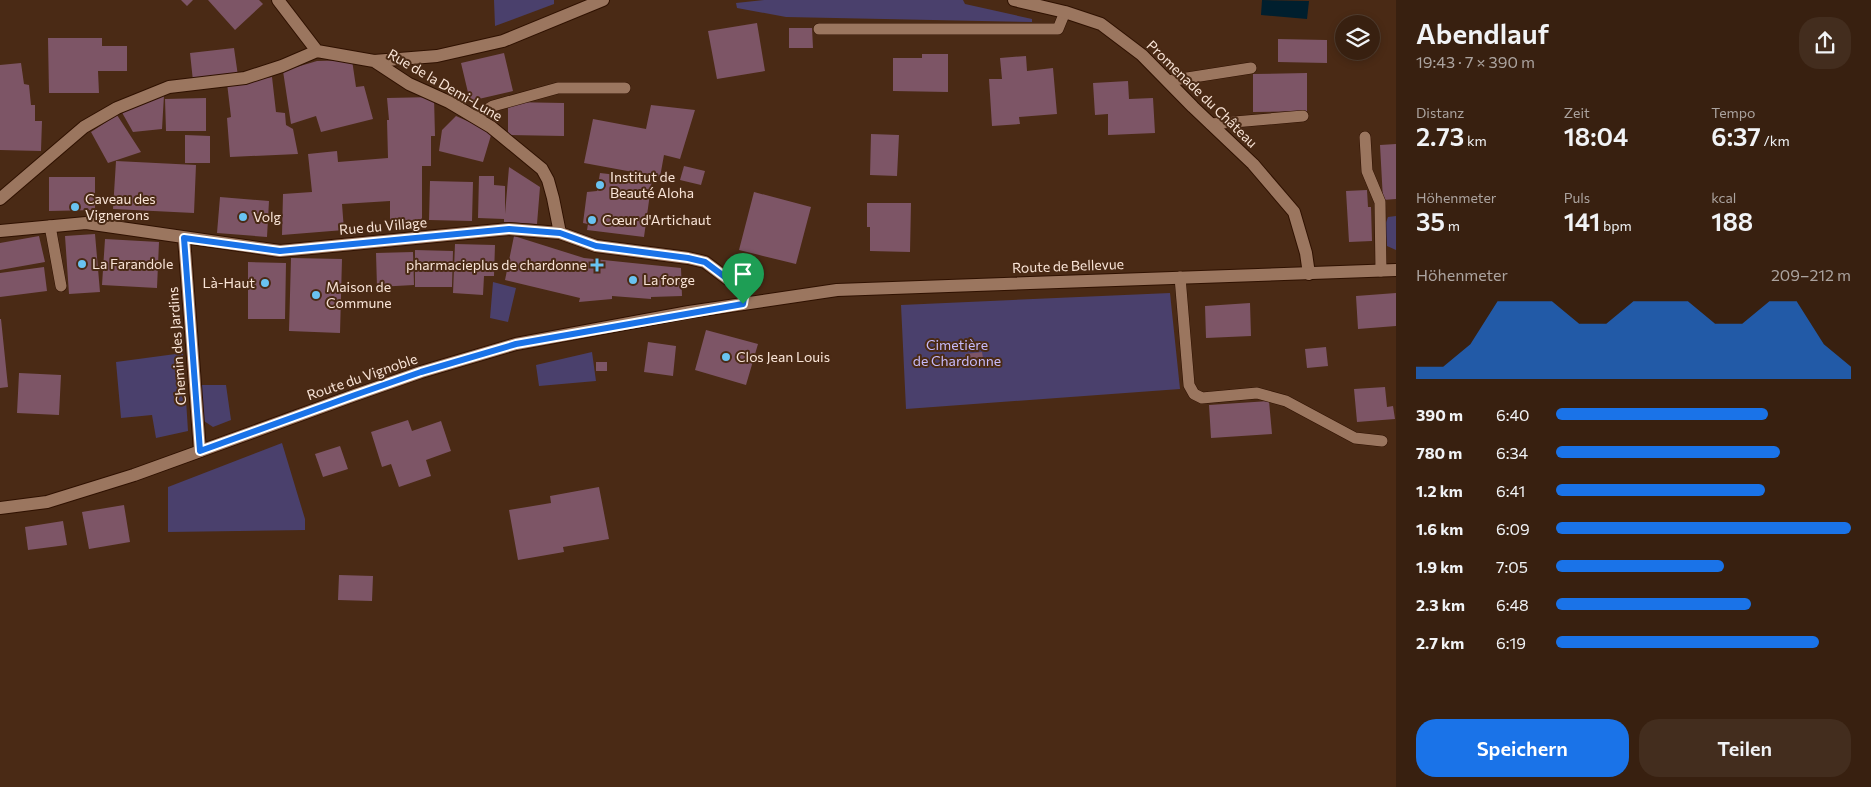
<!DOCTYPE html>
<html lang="de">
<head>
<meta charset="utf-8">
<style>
	body { margin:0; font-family:Commissioner,sans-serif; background:#432d1e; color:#f1f3f6; height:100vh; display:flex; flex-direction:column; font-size:19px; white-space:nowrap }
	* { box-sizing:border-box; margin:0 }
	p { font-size:16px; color:#aba39f }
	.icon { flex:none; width:28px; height:28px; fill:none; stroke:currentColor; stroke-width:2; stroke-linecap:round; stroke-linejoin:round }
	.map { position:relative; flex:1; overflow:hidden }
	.panel { display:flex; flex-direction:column; background:#382010; width:475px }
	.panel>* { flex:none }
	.fabs { position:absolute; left:1335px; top:15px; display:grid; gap:10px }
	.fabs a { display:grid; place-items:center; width:45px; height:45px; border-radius:50%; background:#382010; box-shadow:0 2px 8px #0003,0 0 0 1px #523e30; font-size:25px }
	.pin { position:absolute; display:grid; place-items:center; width:42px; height:42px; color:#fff; margin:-51px -21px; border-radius:50% 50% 50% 0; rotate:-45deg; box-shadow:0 0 5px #0007 }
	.pin .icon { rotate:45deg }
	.round { display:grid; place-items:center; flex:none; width:52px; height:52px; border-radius:20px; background:#432d1e }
	.head { display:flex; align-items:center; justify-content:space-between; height:85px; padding:0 20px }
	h1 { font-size:28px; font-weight:600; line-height:38px }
	.stats { display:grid; grid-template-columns:repeat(3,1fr); gap:8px; height:85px; padding:5px 20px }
	.stats div { display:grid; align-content:center }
	.stats b { font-size:25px; font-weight:600 }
	.stats small { font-size:14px; font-weight:400 }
	.stats p { font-size:14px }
	.chart { height:140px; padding:10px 20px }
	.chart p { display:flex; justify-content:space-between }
	.chart svg { width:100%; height:90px; margin-top:5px; fill:#1a73e8; opacity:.7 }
	.cta { display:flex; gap:10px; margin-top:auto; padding:10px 20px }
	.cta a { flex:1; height:58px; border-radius:20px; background:#1a73e8; color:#fff; font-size:20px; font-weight:600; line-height:58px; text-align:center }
	.cta a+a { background:#432d1e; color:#f1f3f6 }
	ul { padding:0 20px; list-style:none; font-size:16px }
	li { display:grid; grid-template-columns:80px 60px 1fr; align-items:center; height:38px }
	li i { height:12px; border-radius:6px; background:#1a73e8 }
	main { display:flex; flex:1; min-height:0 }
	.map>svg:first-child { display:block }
	.green { fill:#4a406c }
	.water { fill:#001f2e }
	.building { fill:#7d5566 }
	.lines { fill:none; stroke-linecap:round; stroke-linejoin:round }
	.service-casing { stroke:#2f1100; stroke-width:12 }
	.minor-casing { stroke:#2f1100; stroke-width:14 }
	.tertiary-casing { stroke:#2f1100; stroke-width:14 }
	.service { stroke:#9b765f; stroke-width:11 }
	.minor { stroke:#9b765f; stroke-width:12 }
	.tertiary { stroke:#9b765f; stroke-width:12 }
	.route-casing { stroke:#fff; stroke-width:10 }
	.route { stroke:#1a73e8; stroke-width:6 }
	.poi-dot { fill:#69c3f1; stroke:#4a2a15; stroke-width:2 }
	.labels { text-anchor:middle; stroke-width:4; stroke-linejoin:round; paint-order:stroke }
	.street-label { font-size:14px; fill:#f9e4d7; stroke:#4a2a15 }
	.poi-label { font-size:14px; fill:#f9e4d7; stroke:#4a2a15; text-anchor:start }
	.park-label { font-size:14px; fill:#c6bafa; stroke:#4a2a15 }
</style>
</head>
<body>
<main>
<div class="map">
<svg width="1396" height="787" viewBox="0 0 1396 787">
	<rect width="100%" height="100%" fill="#4a2a15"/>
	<path class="green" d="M494,0H554V4L495,26Z
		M764,0H963L965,4L1032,19V22L786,17L737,8L736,3Z
		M1396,216V250L1387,246L1385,225L1388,217Z
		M493,282L516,288L508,322L490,318Z
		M1170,293L1180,389L906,409L901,305Z
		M592,352L596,381L539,386L536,365Z
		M183,353L188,431L156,438L152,415L121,418L116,362Z
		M201,385H226L231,420L213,427L204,421Z
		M282,443L305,519V530L168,532V487Z"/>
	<path class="water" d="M1262,0L1309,1L1307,19L1261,15Z"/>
	<path class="building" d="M181,0H193L187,6Z
		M208,0H259L263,4L235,30Z
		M757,23L765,71L717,79L708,31Z
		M789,28H812L813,48H789Z
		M48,38H102V46H127V71H98L99,93H49Z
		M1278,39L1327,40V63L1278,62Z
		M234,48L238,76L193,81L190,53Z
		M504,53L513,91L470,101L461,63Z
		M922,54H948V92L893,91V58H922Z
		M1026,56L1027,71L1053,68L1057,114L1019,117L1020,124L992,126L989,79H1002L1000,58Z
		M352,60L356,87L364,86L373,119L321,132L316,116L291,124L283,71L317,61Z
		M21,63L24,84L29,85L31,105H35V121H42L41,151L0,150V65Z
		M1307,73V111L1253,112V74Z
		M272,77L276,112L285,113L286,125L293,129L298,154L230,157L227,118L231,117L227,83Z
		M1128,81L1129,99L1153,98L1155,133L1108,135V114L1095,115L1093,83Z
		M164,95L162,129L133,132L120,109Z
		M434,97L435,136H431V166H422V223H390V201L342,204L344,230L282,235L283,194L312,192L308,154L337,151L338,162L388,158L387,120H389L387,98Z
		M206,98V131H166L165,99Z
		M508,102L564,103V136L508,135Z
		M651,105L695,110L680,159L664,155L660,177L584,163L593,119L646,129Z
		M117,115L141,152L108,163L91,132Z
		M456,116L492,132L483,162L439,151L442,130Z
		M871,134L899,135L897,176L870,175Z
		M185,135L210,136V163H185Z
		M1396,144V199L1383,200L1380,145Z
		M116,161L196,165L194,213L113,209Z
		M684,166L705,171L701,185L680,180Z
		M509,167L540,187L537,224L504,222V219L478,218L479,176H494V185L505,186V214Z
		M600,173L652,179L644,237L587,230L588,224L583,223L587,192L597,191Z
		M49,177H95V210L49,211Z
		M430,181L473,182L472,221L429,220Z
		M1367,190L1368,207H1371L1372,241L1349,242L1346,191Z
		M754,192L811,207L796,264L739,250Z
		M220,197L269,201L267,237L217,233Z
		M867,203H911L910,252L870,251V227H867Z
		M95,234L100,292L69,294L65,236Z
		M39,236L45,262L0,270V243Z
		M514,236L584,258L681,268L682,296L651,297V299L612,296V299L579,302L580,298L505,280Z
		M105,239L159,242L157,288L102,285Z
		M455,244L495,245L494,276H484L483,295L453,293Z
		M415,250L453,251L452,287H415Z
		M413,252L414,285L377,287L376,253Z
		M291,258L342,259L340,333L289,331Z
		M248,262L286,263L285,319H248Z
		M44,267L47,291L0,297V273Z
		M1396,293V326L1358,329L1356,296Z
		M1250,303L1251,336L1206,338L1205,306Z
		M0,319H1L8,387L0,388Z
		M706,330L758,344L746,385L695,370Z
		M648,342L676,346L673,376L644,372Z
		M1326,347L1328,366L1307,368L1305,349Z
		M982,352L984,364L966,367L965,354Z
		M596,362H607V371H596Z
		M19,373L61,375L59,415L17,413Z
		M1385,387L1387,407L1393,406L1395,419L1357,422L1354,389Z
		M1269,401L1272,434L1211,438L1209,405Z
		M408,420L412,431L441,421L451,451L426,460L431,476L399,487L391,464L382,467L371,432Z
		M340,446L348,469L323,477L315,454Z
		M599,487L609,539L563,547L564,552L518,560L509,510L551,503L550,496Z
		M124,505L130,542L89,549L82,512Z
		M63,521L67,545L28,550L25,527Z
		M339,575L373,576L372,601L338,600Z"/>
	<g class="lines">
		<defs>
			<path id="service" d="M819,29H1058L1065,12
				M1168,81L1251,68
				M475,117L493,106L558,88H625
				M1211,124L1303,116
				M1365,137L1367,171L1380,202L1381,271
				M50,226L61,286
				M1180,277L1189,385L1194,394L1202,398L1257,393L1286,401L1355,438L1382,441"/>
			<path id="minor" d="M278,0L317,51
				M1014,0L1065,12L1101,24L1142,55L1193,107L1253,164L1294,212L1306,253L1309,274
				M374,61L409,84L449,102L491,127L542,169L548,180L553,198L560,233
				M0,199L84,127L117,108L169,87L245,78L282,66L317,51L374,61L437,56L503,41L603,0
				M0,231L86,223L280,251L509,229L560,233L596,246L688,258L705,262L745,292L743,304
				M184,238L200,451"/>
			<path id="tertiary" d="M0,508L47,502L134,475L355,395L421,372L516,344L689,312L837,290L1396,270"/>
		</defs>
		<use href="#service" class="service-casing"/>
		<use href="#minor" class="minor-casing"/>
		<use href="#tertiary" class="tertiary-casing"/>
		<use href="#service" class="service"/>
		<use href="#minor" class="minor"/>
		<use href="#tertiary" class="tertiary"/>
	</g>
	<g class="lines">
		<defs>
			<path id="route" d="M509,229L560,233L596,246L688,258L705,262L745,292L743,304L516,344L421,372L355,395L200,451L184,238L280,251Z"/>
		</defs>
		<use href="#route" class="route-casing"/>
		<use href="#route" class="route"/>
	</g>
	<g class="poi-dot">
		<circle cx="600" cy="185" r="5"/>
		<circle cx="75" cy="207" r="5"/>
		<circle cx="243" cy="217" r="5"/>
		<circle cx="592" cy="220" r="5"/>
		<circle cx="82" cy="264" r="5"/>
		<path d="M594.5 257.5h5v5h5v5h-5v5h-5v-5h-5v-5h5z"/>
		<circle cx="633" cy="280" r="5"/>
		<circle cx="265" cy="283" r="5"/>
		<circle cx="316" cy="295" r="5"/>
		<circle cx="726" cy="357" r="5"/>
	</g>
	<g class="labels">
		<g class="street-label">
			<text transform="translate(445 85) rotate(30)" y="5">Rue de la Demi-Lune</text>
			<text transform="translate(1202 94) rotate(44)" y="5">Promenade du Château</text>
			<text transform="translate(383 226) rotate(-5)" y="5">Rue du Village</text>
			<text transform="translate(1068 266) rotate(-2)" y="5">Route de Bellevue</text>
			<text transform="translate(177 346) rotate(-94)" y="5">Chemin des Jardins</text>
			<text transform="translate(362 377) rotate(-19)" y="5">Route du Vignoble</text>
		</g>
		<g class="poi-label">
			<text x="610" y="182">Institut de<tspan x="610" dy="16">Beauté Aloha</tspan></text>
			<text x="85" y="204">Caveau des<tspan x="85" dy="16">Vignerons</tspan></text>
			<text x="253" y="222">Volg</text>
			<text x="602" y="225">Cœur d'Artichaut</text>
			<text x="92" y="269">La Farandole</text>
			<text x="587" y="270" text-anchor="end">pharmacieplus de chardonne</text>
			<text x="643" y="285">La forge</text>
			<text x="255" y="288" text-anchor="end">Là-Haut</text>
			<text x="326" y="292">Maison de<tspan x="326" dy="16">Commune</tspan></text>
			<text x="736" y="362">Clos Jean Louis</text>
		</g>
		<g class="park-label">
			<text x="957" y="350">Cimetière<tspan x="957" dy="16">de Chardonne</tspan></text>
		</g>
	</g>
</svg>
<div class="fabs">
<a><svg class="icon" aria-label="layers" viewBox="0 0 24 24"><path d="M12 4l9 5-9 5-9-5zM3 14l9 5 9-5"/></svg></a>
</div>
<div class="pin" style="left:743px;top:304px;background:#1e9e55"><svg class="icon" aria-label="arrive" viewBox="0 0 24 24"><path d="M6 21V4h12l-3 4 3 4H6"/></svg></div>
</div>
<section class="panel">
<div class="head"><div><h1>Abendlauf</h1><p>19:43 · 7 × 390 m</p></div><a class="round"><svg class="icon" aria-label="share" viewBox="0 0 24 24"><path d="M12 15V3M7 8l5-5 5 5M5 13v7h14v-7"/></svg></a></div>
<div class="stats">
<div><p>Distanz</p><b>2.73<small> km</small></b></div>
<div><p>Zeit</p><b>18:04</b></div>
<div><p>Tempo</p><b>6:37<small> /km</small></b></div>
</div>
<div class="stats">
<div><p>Höhenmeter</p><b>35<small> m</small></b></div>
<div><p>Puls</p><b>141<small> bpm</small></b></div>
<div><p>kcal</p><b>188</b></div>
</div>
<div class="chart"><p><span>Höhenmeter</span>209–212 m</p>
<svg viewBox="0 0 160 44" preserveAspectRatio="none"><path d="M0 44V38L10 38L20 27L30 6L40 6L50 6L60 17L70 17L80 6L90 6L100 6L110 17L120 17L130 6L140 6L150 27L160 38V44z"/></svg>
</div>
<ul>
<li><b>390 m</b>6:40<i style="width:72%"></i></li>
<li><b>780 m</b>6:34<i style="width:76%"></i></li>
<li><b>1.2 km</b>6:41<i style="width:71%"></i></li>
<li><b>1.6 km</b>6:09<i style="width:100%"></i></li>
<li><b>1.9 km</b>7:05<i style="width:57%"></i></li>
<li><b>2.3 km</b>6:48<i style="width:66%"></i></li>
<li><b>2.7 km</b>6:19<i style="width:89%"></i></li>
</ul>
<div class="cta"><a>Speichern</a><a>Teilen</a></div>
</section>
</main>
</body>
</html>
